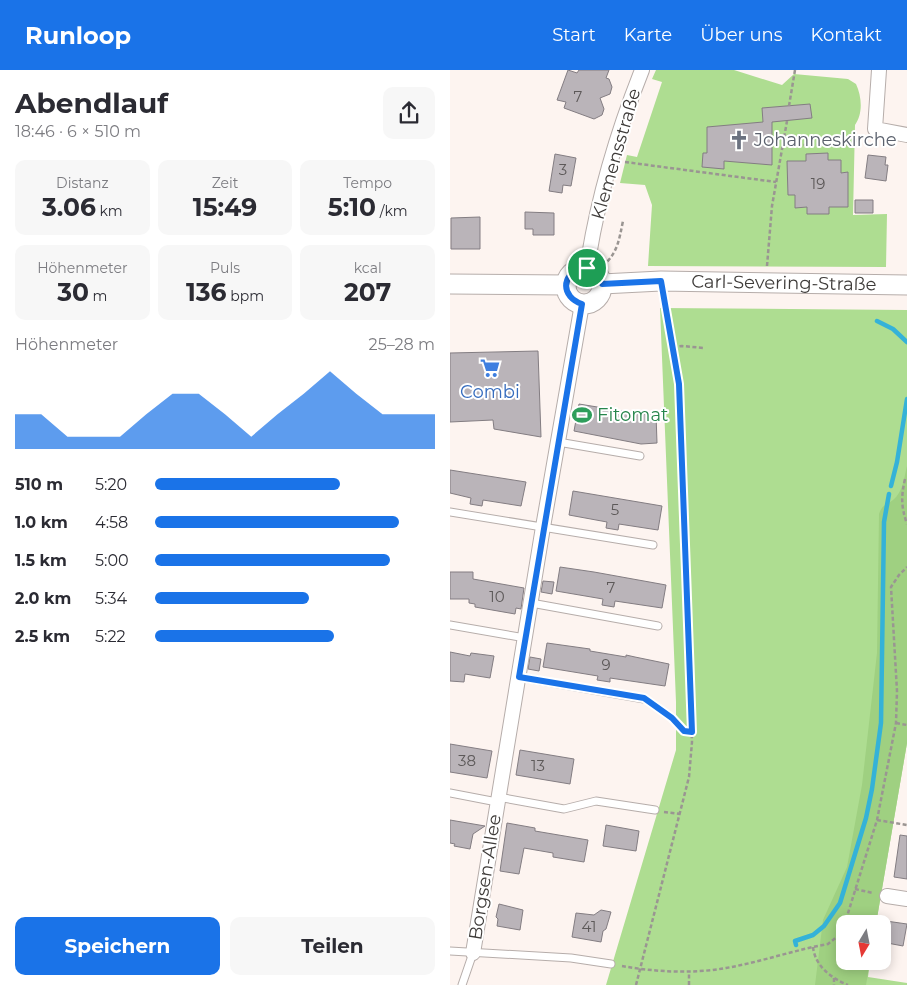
<!DOCTYPE html>
<html lang="de">
<head>
<meta charset="utf-8">
<style>
	body { margin:0; font-family:Montserrat,sans-serif; background:#f7f7f7; color:#2b2b33; height:100vh; display:flex; flex-direction:column; font-size:19px; white-space:nowrap }
	* { box-sizing:border-box; margin:0 }
	p { font-size:16px; color:#7c7c81 }
	.icon { flex:none; width:28px; height:28px; fill:none; stroke:currentColor; stroke-width:2; stroke-linecap:round; stroke-linejoin:round }
	.map { position:relative; flex:1; overflow:hidden }
	.side { display:flex; flex-direction:column; background:#fff; width:450px }
	.side>* { flex:none }
	.needle { width:32px; rotate:190deg }
	.controls { position:absolute; left:386px; top:845px; display:grid; gap:10px }
	.controls a { display:grid; place-items:center; width:55px; height:55px; border-radius:10px; background:#fff; box-shadow:0 2px 12px #0003; font-size:25px }
	.pin { position:absolute; display:grid; place-items:center; width:42px; height:42px; color:#fff; margin:-21px; border:2px solid #fff; border-radius:50%; box-shadow:0 1px 5px #0007 }
	.round { display:grid; place-items:center; flex:none; width:52px; height:52px; border-radius:10px; background:#f7f7f7 }
	.head { display:flex; align-items:center; justify-content:space-between; height:85px; padding:0 15px }
	h1 { font-size:28px; font-weight:700; line-height:38px }
	.metrics { display:grid; grid-template-columns:repeat(3,1fr); gap:8px; height:85px; padding:5px 15px }
	.metrics div { display:grid; align-content:center; border-radius:10px; background:#f7f7f7; text-align:center }
	.metrics b { font-size:25px; font-weight:700 }
	.metrics small { font-size:14px; font-weight:400 }
	.metrics p { font-size:14px }
	.chart { height:140px; padding:10px 15px }
	.chart p { display:flex; justify-content:space-between }
	.chart svg { width:100%; height:90px; margin-top:5px; fill:#1a73e8; opacity:.7 }
	.action { display:flex; gap:10px; margin-top:auto; padding:10px 15px }
	.action a { flex:1; height:58px; border-radius:10px; background:#1a73e8; color:#fff; font-size:20px; font-weight:700; line-height:58px; text-align:center }
	.action a+a { background:#f7f7f7; color:#2b2b33 }
	ul { padding:0 15px; list-style:none; font-size:16px }
	li { display:grid; grid-template-columns:80px 60px 1fr; align-items:center; height:38px }
	li i { height:12px; border-radius:6px; background:#1a73e8 }
	header { display:flex; align-items:center; gap:30px; box-sizing:border-box; height:70px; padding:0 25px; background:#1a73e8; color:#fff }
	header strong { font-size:24px }
	nav { display:flex; gap:28px; margin-inline-start:auto; font-size:18px }
	main { display:flex; flex:1; min-height:0 }
	.map>svg:first-child { display:block }
	.green { fill:#aedd91 }
	.forest { fill:#9fd081 }
	.lines { fill:none; stroke-linecap:round; stroke-linejoin:round }
	.stream { stroke:#34b2d8; stroke-width:4.5 }
	.building { fill:#bab4b9; stroke:#837d82 }
	.lane-casing { stroke:#b6adaa; stroke-width:9 }
	.street-casing { stroke:#b6adaa; stroke-width:16 }
	.secondary-casing { stroke:#b6adaa; stroke-width:21 }
	.path { stroke:#9a9592; stroke-width:2.5; stroke-dasharray:4 2.5; stroke-linecap:butt }
	.lane { stroke:#fff; stroke-width:7 }
	.street { stroke:#fff; stroke-width:14 }
	.secondary { stroke:#fff; stroke-width:19 }
	.route-casing { stroke:#fff; stroke-width:10 }
	.route { stroke:#1a73e8; stroke-width:6 }
	.labels { text-anchor:middle; stroke-width:4; stroke-linejoin:round; paint-order:stroke }
	.number-label { font-size:15px; fill:#5d5959 }
	.worship-label { font-size:18px; fill:#5b616d; stroke:#fff; text-anchor:start }
	.street-label { font-size:18px; fill:#3e3b39; stroke:#fff }
	.shop-label { font-size:18px; fill:#366cbe; stroke:#fff }
	.leisure-label { font-size:18px; fill:#27864d; stroke:#fff; text-anchor:start }
</style>
</head>
<body>
<header>
<strong>Runloop</strong>
<nav><a>Start</a><a>Karte</a><a>Über uns</a><a>Kontakt</a></nav>
</header>
<main>
<section class="side">
<div class="head"><div><h1>Abendlauf</h1><p>18:46 · 6 × 510 m</p></div><a class="round"><svg class="icon" aria-label="share" viewBox="0 0 24 24"><path d="M12 15V3M7 8l5-5 5 5M5 13v7h14v-7"/></svg></a></div>
<div class="metrics">
<div><p>Distanz</p><b>3.06<small> km</small></b></div>
<div><p>Zeit</p><b>15:49</b></div>
<div><p>Tempo</p><b>5:10<small> /km</small></b></div>
</div>
<div class="metrics">
<div><p>Höhenmeter</p><b>30<small> m</small></b></div>
<div><p>Puls</p><b>136<small> bpm</small></b></div>
<div><p>kcal</p><b>207</b></div>
</div>
<div class="chart"><p><span>Höhenmeter</span>25–28 m</p>
<svg viewBox="0 0 160 44" preserveAspectRatio="none"><path d="M0 44V27L10 27L20 38L30 38L40 38L50 27L60 17L70 17L80 27L90 38L100 27L110 17L120 6L130 17L140 27L150 27L160 27V44z"/></svg>
</div>
<ul>
<li><b>510 m</b>5:20<i style="width:66%"></i></li>
<li><b>1.0 km</b>4:58<i style="width:87%"></i></li>
<li><b>1.5 km</b>5:00<i style="width:84%"></i></li>
<li><b>2.0 km</b>5:34<i style="width:55%"></i></li>
<li><b>2.5 km</b>5:22<i style="width:64%"></i></li>
</ul>
<div class="action"><a>Speichern</a><a>Teilen</a></div>
</section>
<div class="map">
<svg width="457" height="915" viewBox="0 0 457 915">
	<rect width="100%" height="100%" fill="#fdf4f0"/>
	<path class="green" d="M206,0H284L332,15L344,4L398,9L406,14C412,27 413,44 405,55L403,145L437,144L436,197L198,196L202,135L195,115L170,113L177,85L187,87L212,12L202,9Z
		M210,238L457,240V673L426,854H395V891H420L418,907L457,913V915H156L226,680V632Z"/>
	<path class="forest" d="M457,396V673L426,854H395V891H420L416,915H365L373,850L397,797L412,715L427,583L429,444C432,435 436,435 443,430C453,422 454,408 457,396Z"/>
	<g class="lines">
		<path class="stream" d="M427,251L443,259L457,272
			M441,416L447,392L457,329
			M346,875L345,871L363,865L374,856L390,833L416,748L422,719L431,653L434,452L439,424"/>
	</g>
	<path class="building" d="M118,0L127,3L129,0H159L156,8L159,9L162,17L160,24L150,28L154,39L152,45L144,49L114,38L116,32L107,30Z
		M360,34L362,48L322,52V95L274,91V99L252,97L253,83H257V57L313,52L312,38Z
		M378,83V90H391V103L398,102V137H379V144H357V137L345,138V125H338L337,91H356V84Z
		M105,84L126,88L121,116L113,115L112,123L99,121Z
		M418,85L436,87L435,95H438L436,111L415,108Z
		M405,130H423V143H405Z
		M75,142L104,143V165H83V159H75Z
		M30,147V179H1V148Z
		M88,281L91,367L44,359L43,350L0,352V283Z
		M129,334L190,344H206L207,373L191,374L124,361Z
		M0,400L76,412L71,436L33,430L32,436L20,434L21,428L0,423Z
		M123,421L212,436L208,460L169,454L168,460L156,458L157,452L119,445Z
		M110,497L144,502L216,515L212,538L165,531L164,537L152,535L153,529L106,521Z
		M0,502H23V509L74,518L71,539L66,538L65,544L25,537V534L19,533V529H0Z
		M93,511L104,512L102,524L91,522Z
		M97,573L140,579V581L176,587V585L185,587L219,594L215,616L160,608V612L147,610L148,606L93,597Z
		M0,582L20,586L21,583L44,586L40,608L15,604L14,612L0,611Z
		M80,587L91,589L89,601L78,599Z
		M0,674L42,681L37,708L0,702Z
		M70,680L124,689L120,714L66,705Z
		M0,750L35,756L23,764L20,779L4,776L5,774L0,773Z
		M57,753L85,758V761L138,770L134,792L103,787V783L74,778L69,804L50,801Z
		M156,755L189,761L186,781L153,776Z
		M450,765L457,766V809L444,807Z
		M49,834L73,840L70,860L47,856L48,849L46,847Z
		M151,840L161,842L156,859L153,861L151,872L122,867L126,843L144,845Z
		M436,851L457,854L453,876L432,872Z"/>
	<g class="lines">
		<defs>
			<path id="lane" d="M108,372L190,386
				M0,442L203,475
				M81,533L208,556
				M0,555L75,568
				M69,607L194,629
				M0,723L47,732
				M48,727L114,739L146,731L205,740
				M0,881L121,888L161,894
				M12,915L23,883"/>
			<path id="street" d="M429,0L425,59L457,65
				M137,198C147,131 167,63 192,0
				M437,826L457,829
				M23,883L93,457L132,234"/>
			<g id="secondary">
				<circle cx="134" cy="216" r="18"/>
				<path d="M0,214L116,215"/>
				<path id="s1" d="M152,214L211,211L457,215"/>
			</g>
		</defs>
		<use href="#lane" class="lane-casing"/>
		<use href="#street" class="street-casing"/>
		<use href="#secondary" class="secondary-casing"/>
		<path class="path" d="M339,36L345,0
			M334,75H400L413,66
			M175,92L326,112
			M153,196C168,182 169,170 173,151
			M317,196L322,136L337,51
			M223,277L232,276L254,278
			M455,409C451,427 451,436 457,454
			M202,634L223,648L234,661L242,662
			M446,653L457,655
			M214,742L230,744
			M427,750L457,755
			M405,819L423,823
			M363,877C365,896 381,908 398,915
			M172,896C205,902 243,904 276,898C311,892 344,880 378,874L388,866L394,856L427,750L446,653L447,621L441,517L449,505L457,497
			M384,908V915
			M186,915L239,707L242,672L229,315L214,228
			M239,915V901"/>
		<use href="#lane" class="lane"/>
		<use href="#street" class="street"/>
		<use href="#secondary" class="secondary"/>
	</g>
	<g class="lines">
		<defs>
			<path id="route" d="M131,198C143,198 150,203 152,214L211,211L229,314L242,662L234,661L222,648L194,628L69,607L132,234C111,227 111,205 131,198Z"/>
		</defs>
		<use href="#route" class="route-casing"/>
		<use href="#route" class="route"/>
	</g>
	<defs>
		<symbol id="church-bare" viewBox="-9 -9 18 18"><path d="M-1.2-6h2.4v3.5h3.3v2.4h-3.3V6h-2.4V-.1h-3.3v-2.4h3.3Z" fill="#6b7280" stroke="#fff" stroke-width="2.5" paint-order="stroke"/></symbol>
		<symbol id="supermarket-bare" viewBox="-9 -9 18 18"><path d="M-6-5.5h2.5l.6 2H6L4.5 2H-2.5L-4.4-4H-6ZM-1.5 3.2a1.3 1.3 0 1 0 .1 0ZM3 3.2a1.3 1.3 0 1 0 .1 0Z" fill="#3f7fe0" stroke="#fff" stroke-width="2.5" paint-order="stroke"/></symbol>
		<symbol id="stadium-bare" viewBox="-9 -9 18 18"><path d="M0-5a6.5 5 0 1 0 0 10a6.5 5 0 1 0 0-10ZM-3.5-1.8h7v3.6h-7Z" fill="#2e9e5b" stroke="#fff" stroke-width="2.5" paint-order="stroke"/></symbol>
	</defs>
	<g fill-rule="evenodd">
		<use href="#church-bare" x="275" y="56" width="28" height="28"/>
		<use href="#supermarket-bare" x="26" y="284" width="28" height="28"/>
		<use href="#stadium-bare" x="118" y="331" width="28" height="28"/>
	</g>
	<g class="labels">
		<g class="number-label">
			<text x="128" y="32">7</text>
			<text x="113" y="105">3</text>
			<text x="368" y="119">19</text>
			<text x="165" y="445">5</text>
			<text x="161" y="523">7</text>
			<text x="47" y="532">10</text>
			<text x="156" y="600">9</text>
			<text x="17" y="696">38</text>
			<text x="88" y="701">13</text>
			<text x="139" y="862">41</text>
		</g>
		<g class="worship-label">
			<text x="304" y="76">Johanneskirche</text>
		</g>
		<g class="street-label">
			<text transform="translate(166 84) rotate(-74)" y="6">Klemensstraße</text>
			<text dy="6" stroke="none"><textPath href="#s1" startOffset="182">Carl-Severing-Straße</textPath></text>
			<text transform="translate(35 807) rotate(-81)" y="6">Borgsen-Allee</text>
		</g>
		<g class="shop-label">
			<text x="40" y="328">Combi</text>
		</g>
		<g class="leisure-label">
			<text x="147" y="351">Fitomat</text>
		</g>
	</g>
</svg>
<div class="controls">
<a><svg class="needle" viewBox="-14 -14 28 28"><path d="M0-13l5 13h-10z" fill="#e53935"/><path d="M0 13l5-13h-10z" fill="#7c7c81"/></svg></a>
</div>
<div class="pin" style="left:137px;top:198px;background:#1e9e55"><svg class="icon" aria-label="arrive" viewBox="0 0 24 24"><path d="M6 21V4h12l-3 4 3 4H6"/></svg></div>
</div>
</main>
</body>
</html>
